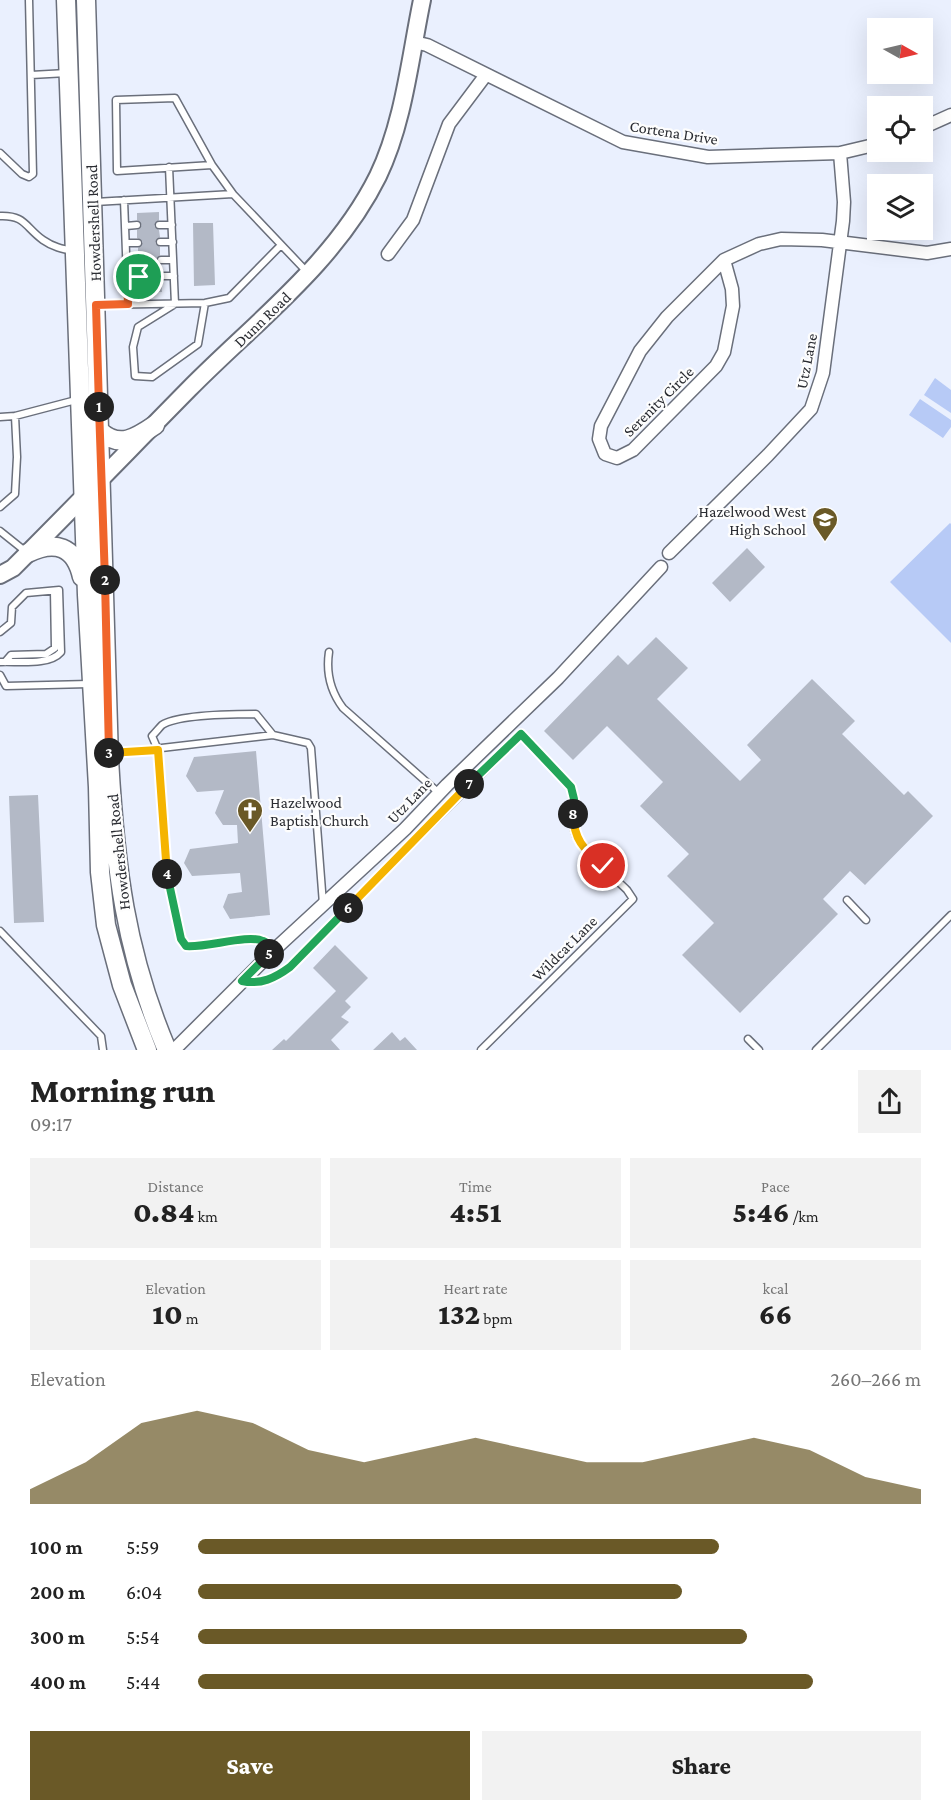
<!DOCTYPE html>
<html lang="en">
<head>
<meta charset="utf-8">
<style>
	body { margin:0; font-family:"Crimson Pro",serif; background:#f2f2f2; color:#222; height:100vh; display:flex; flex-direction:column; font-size:22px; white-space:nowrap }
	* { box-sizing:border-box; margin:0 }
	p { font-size:20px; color:#767676 }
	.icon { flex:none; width:33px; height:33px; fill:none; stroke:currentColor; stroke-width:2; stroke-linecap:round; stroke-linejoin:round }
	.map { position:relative; height:1050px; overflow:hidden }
	.sheet { display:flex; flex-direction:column; background:#fff; flex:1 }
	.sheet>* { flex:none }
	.needle { width:39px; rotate:98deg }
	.fabs { position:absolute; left:867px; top:18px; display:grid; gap:12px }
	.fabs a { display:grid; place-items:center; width:66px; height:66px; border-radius:0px; background:#fff; box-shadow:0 6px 24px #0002; font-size:30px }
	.pin { position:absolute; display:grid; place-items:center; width:51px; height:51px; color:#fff; margin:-26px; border:3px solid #fff; border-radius:50%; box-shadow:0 2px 6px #0007 }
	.km { position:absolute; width:30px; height:30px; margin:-15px; border-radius:50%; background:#222; color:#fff; font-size:16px; line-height:30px; text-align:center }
	.round { display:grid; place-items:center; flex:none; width:63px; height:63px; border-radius:0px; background:#f2f2f2 }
	.head { display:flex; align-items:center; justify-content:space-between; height:102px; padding:0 30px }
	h1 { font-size:33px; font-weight:800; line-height:45px }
	.metrics { display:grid; grid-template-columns:repeat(3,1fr); gap:9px; height:102px; padding:6px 30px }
	.metrics div { display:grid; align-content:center; border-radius:0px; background:#f2f2f2; text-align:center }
	.metrics b { font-size:30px; font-weight:800 }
	.metrics small { font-size:16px; font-weight:400 }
	.metrics p { font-size:16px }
	.chart { height:168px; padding:12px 30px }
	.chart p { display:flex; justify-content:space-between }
	.chart svg { width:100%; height:108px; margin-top:6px; fill:#6a5927; opacity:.7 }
	.cta { display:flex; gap:12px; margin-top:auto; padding:12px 30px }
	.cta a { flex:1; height:69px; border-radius:0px; background:#6a5927; color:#fff; font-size:24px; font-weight:800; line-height:69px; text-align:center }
	.cta a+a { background:#f2f2f2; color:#222 }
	ul { padding:0 30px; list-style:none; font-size:20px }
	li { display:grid; grid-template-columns:96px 72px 1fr; align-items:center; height:45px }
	li i { height:15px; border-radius:8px; background:#6a5927 }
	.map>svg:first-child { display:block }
	.green { fill:#b7caf6 }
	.building { fill:#b3b9c6 }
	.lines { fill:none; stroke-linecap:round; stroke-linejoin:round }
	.lane-casing { stroke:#6a6f7b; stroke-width:9 }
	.street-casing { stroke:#6a6f7b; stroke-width:15 }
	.secondary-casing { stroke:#6a6f7b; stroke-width:20 }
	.primary-casing { stroke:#6a6f7b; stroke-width:21 }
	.lane { stroke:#fff; stroke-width:6 }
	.street { stroke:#fff; stroke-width:12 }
	.secondary { stroke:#fff; stroke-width:16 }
	.primary { stroke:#fff; stroke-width:18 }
	.split-1-casing { stroke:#fff; stroke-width:12 }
	.split-2-casing { stroke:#fff; stroke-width:12 }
	.split-3-casing { stroke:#fff; stroke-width:12 }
	.split-4-casing { stroke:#fff; stroke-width:12 }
	.split-5-casing { stroke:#fff; stroke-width:12 }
	.split-6-casing { stroke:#fff; stroke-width:12 }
	.split-7-casing { stroke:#fff; stroke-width:12 }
	.split-8-casing { stroke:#fff; stroke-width:12 }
	.split-9-casing { stroke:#fff; stroke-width:12 }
	.split-1 { stroke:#f0652b; stroke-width:8 }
	.split-2 { stroke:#f0652b; stroke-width:8 }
	.split-3 { stroke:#f0652b; stroke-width:8 }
	.split-4 { stroke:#f5b400; stroke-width:8 }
	.split-5 { stroke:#22a559; stroke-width:8 }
	.split-6 { stroke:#22a559; stroke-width:8 }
	.split-7 { stroke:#f5b400; stroke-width:8 }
	.split-8 { stroke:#22a559; stroke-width:8 }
	.split-9 { stroke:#f5b400; stroke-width:8 }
	.labels { text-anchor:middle; stroke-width:4.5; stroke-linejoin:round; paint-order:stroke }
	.street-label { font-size:16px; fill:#2a2c32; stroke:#fdfdfd }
	.poi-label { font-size:16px; fill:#2a2c32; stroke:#fdfdfd; text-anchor:end }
</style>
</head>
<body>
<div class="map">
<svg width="951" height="1050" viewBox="0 0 951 1050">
	<rect width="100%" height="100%" fill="#eaf0fe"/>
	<path class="green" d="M935,378L951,390V413L924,395Z
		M920,399L951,420V427L943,438L909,415Z
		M950,523L951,524V643L890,582Z"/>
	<path class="building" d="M159,212V220L154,226L159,230L160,237L155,243L160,247V255L156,261L161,265V271L156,277L161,281L162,292L139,293V282L144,276L139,272L138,265L143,259L138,255V248L143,242L137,238V230L142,225L137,220V213Z
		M193,223H213L215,285L194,286Z
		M747,548L765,567L730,602L712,583Z
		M656,637L688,668L657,699L740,781L761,760L747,745L812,679L855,721L842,734L904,795L908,791L933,816L865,885L850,871L823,899L838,914L740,1013L682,955L714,923L667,876L689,854L640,806L663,782L607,726L573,760L544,731L618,655L628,665Z
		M256,751L270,915L230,919L223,907L228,894L242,892L240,873L192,876L184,863L190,849L238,843L237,825H223L215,813L224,790L197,792L186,776L194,757Z
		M38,795L44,922L14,923L9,796Z
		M335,945L368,978L345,1001L351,1007L341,1017L349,1022L331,1040L340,1050H272L284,1039L286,1041L336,991L313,968Z
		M392,1032L400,1041L405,1037L417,1050H373Z"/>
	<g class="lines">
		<defs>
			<path id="lane" d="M31,75L67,73
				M0,153L22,174L29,177L33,174L29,0
				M212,165L175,98L116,100L117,171L212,165L233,194
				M169,167L175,304L138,327L133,347L135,376L152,377L198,344L205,303
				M124,200L128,305
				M95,202L233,194L308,273
				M0,216C25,215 25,227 43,240C53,247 62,249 74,251
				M159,225H172
				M126,226L137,225
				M160,242H173
				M126,243H138
				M127,260H138
				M161,260H173
				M161,276H174
				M127,277H139
				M97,305L205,303L229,298L281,245
				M0,417L15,416L76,400
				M0,507L15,494L17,457L15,416
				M0,531L25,551
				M0,632L11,623L12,607L26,593L59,590L61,652C49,666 18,661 0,662
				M329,652C326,672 331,692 343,708L439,793
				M5,662L11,655L46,654L55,648L54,591
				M0,675L6,686L89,684
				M273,735L256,714C235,714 179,714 162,725C159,728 156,732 152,736L158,750L166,868L181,939L186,946C207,949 246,934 262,941C266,942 270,947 273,950
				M110,754L273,735L308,743L311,748L323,904
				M847,900L866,920
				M0,931L101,1036L103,1050
				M242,981C260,985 275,978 290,967L521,734L571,787C575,802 570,816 574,830C578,850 612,875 627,890L633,899L481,1050
				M748,1039L759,1050
				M816,1050L951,915"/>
			<path id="street" d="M414,42L427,45L623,142L708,157L840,153L878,144
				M922,128L951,115
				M388,254L413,220L449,124L485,76
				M724,260L732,289L733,306L724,352L716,366L633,450L617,458L605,454L599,439L601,426L640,351L667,317L724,260L759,244L781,239L822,240L927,253L951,249
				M669,553L768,455L811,409L823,373L843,221L844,202L840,153
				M174,1050L274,950L405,829L447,785L558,678L661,567"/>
			<path id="secondary" d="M0,575L13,568C72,509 130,449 189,389C255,322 335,263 378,176C404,122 410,58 422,0"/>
			<path id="primary" d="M66,0L87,595L98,787L100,872L106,925L122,985L147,1050
				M86,0L109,759C115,866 125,951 167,1050
				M100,431C119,449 136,438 155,425
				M28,553C55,540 75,546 82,577"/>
		</defs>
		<use href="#lane" class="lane-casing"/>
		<use href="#street" class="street-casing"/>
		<use href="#secondary" class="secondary-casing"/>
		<use href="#primary" class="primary-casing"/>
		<use href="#lane" class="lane"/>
		<use href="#street" class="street"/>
		<use href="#secondary" class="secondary"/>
		<use href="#primary" class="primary"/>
	</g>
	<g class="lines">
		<defs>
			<path id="split-1" d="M99,407L96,305L128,304L127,277H139"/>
			<path id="split-2" d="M99,407L105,580"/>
			<path id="split-3" d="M105,580L109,753"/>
			<path id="split-4" d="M109,753L158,750L167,874"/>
			<path id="split-5" d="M167,874L181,939L186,946C206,948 248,934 263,941C267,942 271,947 274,950L269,954"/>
			<path id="split-6" d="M269,954L242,981C261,985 275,978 290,967L348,908"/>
			<path id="split-7" d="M348,908L469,784"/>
			<path id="split-8" d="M469,784L521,734L571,787L574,799L573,814"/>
			<path id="split-9" d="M573,814C574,841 584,849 603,866"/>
		</defs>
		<use href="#split-1" class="split-1-casing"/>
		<use href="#split-2" class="split-2-casing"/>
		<use href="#split-3" class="split-3-casing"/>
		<use href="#split-4" class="split-4-casing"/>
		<use href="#split-5" class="split-5-casing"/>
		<use href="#split-6" class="split-6-casing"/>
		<use href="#split-7" class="split-7-casing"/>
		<use href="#split-8" class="split-8-casing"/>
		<use href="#split-9" class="split-9-casing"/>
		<use href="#split-1" class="split-1"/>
		<use href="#split-2" class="split-2"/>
		<use href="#split-3" class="split-3"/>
		<use href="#split-4" class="split-4"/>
		<use href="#split-5" class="split-5"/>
		<use href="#split-6" class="split-6"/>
		<use href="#split-7" class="split-7"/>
		<use href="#split-8" class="split-8"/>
		<use href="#split-9" class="split-9"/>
	</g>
	<defs>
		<symbol id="school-pin" viewBox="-11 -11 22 30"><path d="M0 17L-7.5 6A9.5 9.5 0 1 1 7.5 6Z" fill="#6a5927" stroke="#fdfdfd"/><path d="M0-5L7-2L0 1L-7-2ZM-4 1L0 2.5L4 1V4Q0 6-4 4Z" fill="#fff"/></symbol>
		<symbol id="church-pin" viewBox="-11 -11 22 30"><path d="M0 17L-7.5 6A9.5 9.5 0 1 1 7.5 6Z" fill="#6a5927" stroke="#fdfdfd"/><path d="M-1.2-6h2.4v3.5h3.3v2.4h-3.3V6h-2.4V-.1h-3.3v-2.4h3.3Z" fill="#fff"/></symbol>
	</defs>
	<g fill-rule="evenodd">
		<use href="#school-pin" x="810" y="505" width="30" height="40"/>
		<use href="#church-pin" x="235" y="796" width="30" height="40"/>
	</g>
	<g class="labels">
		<g class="street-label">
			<text transform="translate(674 132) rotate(9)" y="6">Cortena Drive</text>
			<text transform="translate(93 223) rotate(-92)" y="6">Howdershell Road</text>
			<text transform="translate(262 319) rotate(-44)" y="6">Dunn Road</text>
			<text transform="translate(806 361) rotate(-79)" y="6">Utz Lane</text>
			<text transform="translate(658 401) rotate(-45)" y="6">Serenity Circle</text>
			<text transform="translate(409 800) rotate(-46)" y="6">Utz Lane</text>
			<text transform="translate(118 852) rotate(-96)" y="6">Howdershell Road</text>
			<text transform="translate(564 948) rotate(-45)" y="6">Wildcat Lane</text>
		</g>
		<g class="poi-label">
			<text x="806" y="517">Hazelwood West<tspan x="806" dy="18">High School</tspan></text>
			<text x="270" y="808" text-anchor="start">Hazelwood<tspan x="270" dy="18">Baptish Church</tspan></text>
		</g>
	</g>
</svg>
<div class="fabs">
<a><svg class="needle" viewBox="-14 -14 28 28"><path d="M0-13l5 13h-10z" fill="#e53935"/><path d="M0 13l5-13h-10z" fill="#767676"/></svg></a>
<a><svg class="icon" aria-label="locate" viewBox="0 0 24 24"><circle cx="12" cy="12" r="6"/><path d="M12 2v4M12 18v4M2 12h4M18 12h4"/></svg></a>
<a><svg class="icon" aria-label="layers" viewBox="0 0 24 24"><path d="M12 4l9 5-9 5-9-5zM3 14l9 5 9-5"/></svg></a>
</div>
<div class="pin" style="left:139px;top:277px;background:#1e9e55"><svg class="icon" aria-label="arrive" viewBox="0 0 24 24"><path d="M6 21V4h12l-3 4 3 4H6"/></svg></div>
<div class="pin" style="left:603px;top:866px;background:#d93025"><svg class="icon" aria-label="check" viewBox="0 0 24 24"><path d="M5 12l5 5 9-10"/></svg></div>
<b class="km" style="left:99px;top:407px">1</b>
<b class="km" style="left:105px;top:580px">2</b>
<b class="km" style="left:109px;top:753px">3</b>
<b class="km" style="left:167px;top:874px">4</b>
<b class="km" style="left:269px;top:954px">5</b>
<b class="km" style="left:348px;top:908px">6</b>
<b class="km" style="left:469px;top:784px">7</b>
<b class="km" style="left:573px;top:814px">8</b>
</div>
<section class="sheet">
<div class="head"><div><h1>Morning run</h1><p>09:17</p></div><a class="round"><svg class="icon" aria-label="share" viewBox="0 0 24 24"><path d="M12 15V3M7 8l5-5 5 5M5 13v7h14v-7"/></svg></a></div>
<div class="metrics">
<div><p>Distance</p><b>0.84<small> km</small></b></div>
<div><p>Time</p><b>4:51</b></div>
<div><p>Pace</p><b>5:46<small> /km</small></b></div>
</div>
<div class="metrics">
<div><p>Elevation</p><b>10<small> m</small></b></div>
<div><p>Heart rate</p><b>132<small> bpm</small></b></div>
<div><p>kcal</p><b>66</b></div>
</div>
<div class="chart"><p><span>Elevation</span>260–266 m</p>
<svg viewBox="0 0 160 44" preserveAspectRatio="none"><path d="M0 44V38L10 27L20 11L30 6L40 11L50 22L60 27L70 22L80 17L90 22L100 27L110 27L120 22L130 17L140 22L150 33L160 38V44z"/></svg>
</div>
<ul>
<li><b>100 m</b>5:59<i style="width:72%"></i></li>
<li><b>200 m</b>6:04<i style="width:67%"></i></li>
<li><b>300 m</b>5:54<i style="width:76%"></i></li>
<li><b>400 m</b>5:44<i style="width:85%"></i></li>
</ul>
<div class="cta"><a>Save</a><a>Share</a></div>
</section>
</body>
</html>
